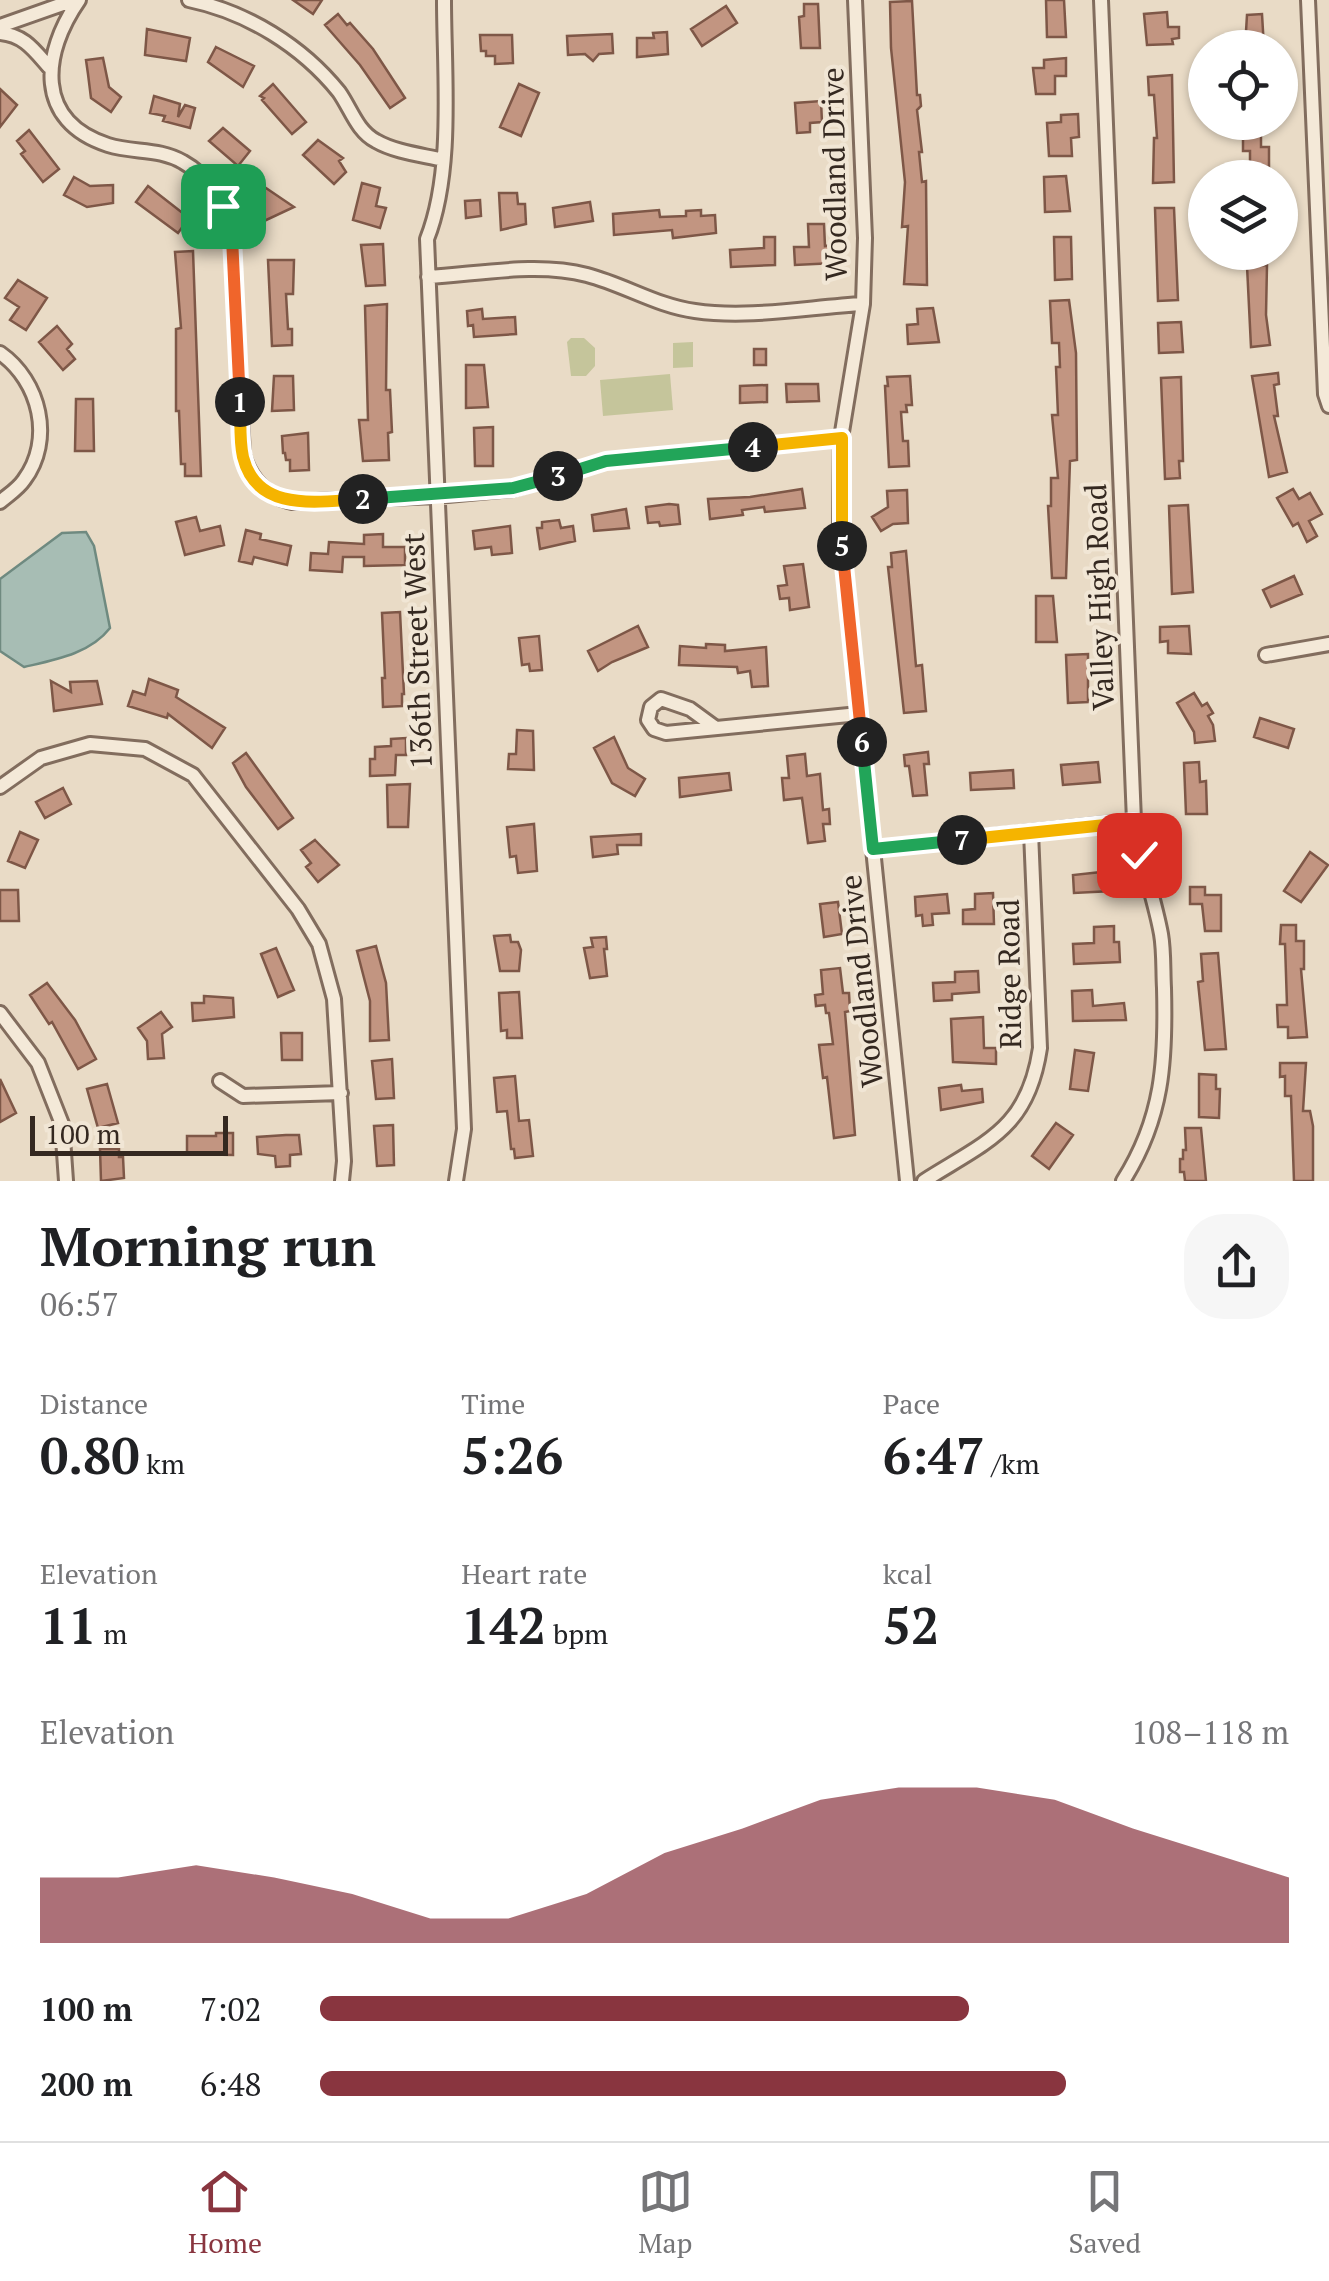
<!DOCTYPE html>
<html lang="en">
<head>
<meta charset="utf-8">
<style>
	body { margin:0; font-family:"PT Serif",serif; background:#f6f6f6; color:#202124; height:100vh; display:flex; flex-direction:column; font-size:38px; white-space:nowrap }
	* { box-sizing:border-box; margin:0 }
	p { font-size:32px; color:#757577 }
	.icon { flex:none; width:55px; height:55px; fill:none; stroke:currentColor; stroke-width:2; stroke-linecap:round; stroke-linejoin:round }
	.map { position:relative; height:1181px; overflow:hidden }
	.panel { display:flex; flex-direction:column; background:#fff; flex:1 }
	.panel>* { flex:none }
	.buttons { position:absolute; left:1188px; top:30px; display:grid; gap:20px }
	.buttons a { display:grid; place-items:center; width:110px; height:110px; border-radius:50%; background:#fff; box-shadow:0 2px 8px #0004; font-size:50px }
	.scale { position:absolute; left:30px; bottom:25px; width:198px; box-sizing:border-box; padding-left:10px; border:5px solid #342820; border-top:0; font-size:28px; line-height:35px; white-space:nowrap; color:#342820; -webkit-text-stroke:8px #f1e6d5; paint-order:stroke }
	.pin { position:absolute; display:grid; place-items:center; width:85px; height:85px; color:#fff; margin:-42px; border-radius:20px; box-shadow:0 5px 15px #0006 }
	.km { position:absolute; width:50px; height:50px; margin:-25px; border-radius:50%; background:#222; color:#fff; font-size:28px; line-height:50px; text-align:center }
	.round { display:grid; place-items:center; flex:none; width:105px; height:105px; border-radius:40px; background:#f6f6f6 }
	.overview { display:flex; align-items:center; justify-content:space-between; height:170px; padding:0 40px }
	h1 { font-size:55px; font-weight:700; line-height:75px }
	.figures { display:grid; grid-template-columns:repeat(3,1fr); gap:15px; height:170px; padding:10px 40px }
	.figures div { display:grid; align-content:center }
	.figures b { font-size:50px; font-weight:700 }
	.figures small { font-size:28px; font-weight:400 }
	.figures p { font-size:28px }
	.chart { height:280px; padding:20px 40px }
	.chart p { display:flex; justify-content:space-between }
	.chart svg { width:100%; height:180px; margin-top:10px; fill:#89353f; opacity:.7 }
	ul { padding:0 40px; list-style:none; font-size:32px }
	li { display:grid; grid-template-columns:160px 120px 1fr; align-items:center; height:75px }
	li i { height:25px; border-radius:12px; background:#89353f }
	.tab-bar { display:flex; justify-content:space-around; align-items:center; height:140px; border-top:2px solid #e0e0e0; background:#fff; font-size:28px; color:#757577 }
	.tab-bar a { display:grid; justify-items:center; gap:5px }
	.tab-bar .current { color:#89353f }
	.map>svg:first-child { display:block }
	.green { fill:#c5c59b }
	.water { fill:#a7bdb4; stroke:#6f8a80; stroke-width:2.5 }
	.building { fill:#c29581; stroke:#7e5747; stroke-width:2.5 }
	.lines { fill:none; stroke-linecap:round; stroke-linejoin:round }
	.street-casing { stroke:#826d5e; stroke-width:18 }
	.street { stroke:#f4e9d8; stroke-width:12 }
	.split-1-casing { stroke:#fff; stroke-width:20 }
	.split-2-casing { stroke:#fff; stroke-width:20 }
	.split-3-casing { stroke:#fff; stroke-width:20 }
	.split-4-casing { stroke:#fff; stroke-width:20 }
	.split-5-casing { stroke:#fff; stroke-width:20 }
	.split-6-casing { stroke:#fff; stroke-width:20 }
	.split-7-casing { stroke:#fff; stroke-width:20 }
	.split-8-casing { stroke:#fff; stroke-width:20 }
	.split-1 { stroke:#f0652b; stroke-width:12 }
	.split-2 { stroke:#f5b400; stroke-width:12 }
	.split-3 { stroke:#22a559; stroke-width:12 }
	.split-4 { stroke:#22a559; stroke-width:12 }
	.split-5 { stroke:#f5b400; stroke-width:12 }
	.split-6 { stroke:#f0652b; stroke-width:12 }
	.split-7 { stroke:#22a559; stroke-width:12 }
	.split-8 { stroke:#f5b400; stroke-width:12 }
	.labels { text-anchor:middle; stroke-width:8; stroke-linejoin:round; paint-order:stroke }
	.street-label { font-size:30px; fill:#342820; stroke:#f1e6d5 }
</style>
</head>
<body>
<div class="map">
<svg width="1329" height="1181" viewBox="0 0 1329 1181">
	<rect width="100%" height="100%" fill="#e9dbc6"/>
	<path class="green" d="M571,338H584L595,348V366L586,376H571L567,342Z
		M693,342V367L673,368V343Z
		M670,374L673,410L603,416L600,380Z"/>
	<path class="water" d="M86,532L94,546L110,628C90,654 54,660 24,667L0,651V579L62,533Z"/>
	<path class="building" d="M293,0H322L313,14Z
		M1046,0H1064L1066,37H1047Z
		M912,1L917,95H920L921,106L917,110L922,152H919L922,182L926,181L927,285L904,284L908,226L902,227L905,182L891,48L890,2Z
		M804,4H818L820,48H801L799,17L804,16Z
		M726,6L737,23L702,46L691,29Z
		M1167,12L1168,27H1179V38L1172,39L1173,44L1147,45L1144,14Z
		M338,14L347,25L350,23L373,49L405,98L390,108L360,65L325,25Z
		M1262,14L1264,48H1245L1247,15Z
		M147,29L190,38L186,61L145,55Z
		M667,32L668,54L637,57V38H654L653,33Z
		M612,34L613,53L599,54L593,61L585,54L568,55L567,36Z
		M480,35H512L513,63L495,64V56H486V51H481Z
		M216,47L254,66L243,87L208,62Z
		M103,58L109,87L121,97L111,112L91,98L88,74L86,60Z
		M1066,58V76H1055V94H1036L1033,68H1044V60Z
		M1172,75L1174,182L1153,183L1154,138H1157L1154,95H1149L1148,77Z
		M273,84L306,122L292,134L262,100L264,98L260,96Z
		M519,84L539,93L521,136L500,127Z
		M0,89L17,105L0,127Z
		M154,96L180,104L178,117L185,105L195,108L190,128L163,121L165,116L150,113Z
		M821,101L822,122L810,123V132L797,133L795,103Z
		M1078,114L1079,137L1071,138L1072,156H1049L1047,123L1061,122V115Z
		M223,128L250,151L238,166L209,141Z
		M1243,129H1261V147H1269V176H1250V151H1243Z
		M29,130L59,169L43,182L21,154L25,151L17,141Z
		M318,140L343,158L339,161L346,172L334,184L303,155Z
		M1066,176L1070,211L1045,212L1044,177Z
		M74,177L90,186L113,185V203L87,207L64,195Z
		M362,183L380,188L376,206L386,208L380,228L353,220Z
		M148,186L189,218L178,233L136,202Z
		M263,186L294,207L262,222L251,190Z
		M499,193H517L518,204H525L526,224L501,230Z
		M480,200L481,216L466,218L465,201Z
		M590,202L593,221L555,227L553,208Z
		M1155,208H1174L1178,300L1158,301Z
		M659,210L660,217L686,216V211L701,210V216L715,215L716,233L673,238L672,230L614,235L613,214Z
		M808,224H824L825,246L834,245L835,263L795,265L794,247H809Z
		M764,237H775V265L731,267L730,250L764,248Z
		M1054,237H1071L1072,279L1055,280Z
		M383,244L385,285L366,286L361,245Z
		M193,251L201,476H185V464H181L179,411H176V329L181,328L175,252Z
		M268,260H294L293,294H286L288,329H292V345L272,346Z
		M1267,265L1266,315L1270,345L1251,347L1247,266Z
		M18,280L47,298L26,330L10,320L19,307L5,298Z
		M1069,300L1076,353L1077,460L1070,461L1066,578H1052L1048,506H1051V478H1058L1052,415H1058L1056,367H1060L1059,343H1052L1050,301Z
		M387,304L386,390H390L392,432L388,433L389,460L363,461L359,420H368L365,306Z
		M933,308L939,342L908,344L907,325L918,324L917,309Z
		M482,309L483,319L515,317L516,334L474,337L473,325L468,326L467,311Z
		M1181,322L1183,352L1159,353L1158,323Z
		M57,326L72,344L67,349L75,359L63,370L39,342Z
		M754,349H766V365H754Z
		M466,365H484L488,407L466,408Z
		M1278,373L1279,384L1274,385L1278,416H1274L1287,472L1269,477L1252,376Z
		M274,376H293L294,410L272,411Z
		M910,376L912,405H906L907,412H901L903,441H908L909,466L889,467L885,386H888L887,377Z
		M1181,377L1183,461H1179L1180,478L1165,479L1161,378Z
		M786,384H818L819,401L787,402Z
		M767,385V402L740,403V386Z
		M76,399H93L94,451H75Z
		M493,427V466H475L474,428Z
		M308,433L309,470L290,471V460H286L285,453H283L282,436Z
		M802,489L805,508L765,512L764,507L742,510L743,515L710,519L708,499L750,497Z
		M1293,489L1299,499L1310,493L1322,514L1309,521L1317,536L1307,542L1298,523L1293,526L1277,498Z
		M907,490L908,523L893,524L881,531L872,517L888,507L887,491Z
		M669,504L678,505L680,524L660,526L659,522L648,523L646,507Z
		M1188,505L1193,592L1172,594L1169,506Z
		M626,509L629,528L594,531L592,515Z
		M196,517L200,531L220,526L224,545L185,555L176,522Z
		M559,520L561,528L573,526L575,541L540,549L537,528H542V522Z
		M510,526L512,553L492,555L491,547L475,549L473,531Z
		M246,530L261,534L260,539L291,546L287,565L254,557L252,564L239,561Z
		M383,534V547H405V565L364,566V557H343L342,572L310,570L311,553L328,554L329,542L364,544V535Z
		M906,551L916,666L922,665L926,711L904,713L888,567H892L891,553Z
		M803,564L809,607L790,610L789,598L780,599L778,586L787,585L784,566Z
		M1294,576L1302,594L1271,607L1263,590Z
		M1036,596H1053L1057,642H1036Z
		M400,612L404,694H402V706L383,707L382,678H385L382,613Z
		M638,626L648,647L612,662L598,671L588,651Z
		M1189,626L1191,654L1168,653V641L1160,642V627Z
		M539,636L542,670L530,671L529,664L522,665L519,638Z
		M706,644L725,645V651L766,647L768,686L752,687L750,671L738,673L737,667L679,665L680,646L706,648Z
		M1088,654V702L1068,703L1066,655Z
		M149,679L178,690L176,697L225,728L212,748L168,714L167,718L128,706L133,691L145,695Z
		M51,681L71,692L70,682L97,681L102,704L54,711Z
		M1194,693L1202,706L1207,703L1213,713L1208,716L1213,725L1215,741L1195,743L1194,732L1177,703Z
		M1260,718L1294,729L1288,748L1254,737Z
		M517,730L533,731L534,770L508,769L509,754H516Z
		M614,737L628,768L645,779L635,796L612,783L594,748Z
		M406,738V755H396L395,775L370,776V759H375V747L391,746V739Z
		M928,752L929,764H924L927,795L913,796L909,766H905L904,755Z
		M246,753L293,818L278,829L246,787L233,763Z
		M805,754L807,776L820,774L823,810L829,809L830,824H823L825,841L808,843L802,798L784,800L782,778H789L787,756Z
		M1098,762L1100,782L1063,785L1061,765Z
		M1199,762L1200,782L1206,781L1207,814H1186L1184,763Z
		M1013,770L1014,788L971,790L970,773Z
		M729,773L731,790L680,797L679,778Z
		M410,784L408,827H388L387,785Z
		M63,788L71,804L45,818L36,802Z
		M534,824L537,871L518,873L516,856L510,857L507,827Z
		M20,832L38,840L25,868L8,861Z
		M641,834V845H617L618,854L593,857L591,837Z
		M315,840L339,865L318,882L306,867L311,863L301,850Z
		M1310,852L1328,865L1301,902L1284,891Z
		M1111,871L1112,891L1074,893L1073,875Z
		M1190,887H1205V895H1221V931H1205L1202,904H1190Z
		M0,890H18L19,921H0Z
		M993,893L994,924H963V910L975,909V894Z
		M947,894L949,913L932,914L933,925L923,926L922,915L916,916L915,897Z
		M838,902L842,934L824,937L820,904Z
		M1281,925H1296V941H1304V969H1301L1307,1037L1288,1038V1027H1278L1277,1005H1287L1285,944H1280Z
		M1114,926V942H1119L1120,962L1074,964L1073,944L1094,943V927Z
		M510,935L511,942H518L521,950L519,971H500L494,936Z
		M606,937L607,949H604L607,976L590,978L584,948L593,947L591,938Z
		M376,946L386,983L389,1040L370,1041V1001L357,951Z
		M276,948L294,990L278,997L261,954Z
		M1218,953L1226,1049L1205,1050L1198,982L1203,981L1201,954Z
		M840,968L843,993H849L850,1011L845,1012L855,1135L834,1138L827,1077L823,1078L819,1045L833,1044L829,1013H826L825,1005L816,1006L815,995L823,994L821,970Z
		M978,971L979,992L952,994V1000L934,1001L933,983L955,982V972Z
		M47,983L75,1020L96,1059L78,1069L52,1022L49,1024L30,995Z
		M1092,990L1093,1006L1124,1003L1126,1020L1073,1021L1072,991Z
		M519,992L522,1038H507V1030L501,1031L499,993Z
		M204,996L233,998L234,1017L193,1021L192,1003H204Z
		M161,1012L172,1027L162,1034L164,1058L148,1059L147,1041L138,1028Z
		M983,1017L984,1048H996V1064L953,1062L951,1019Z
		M281,1033H302V1060H282Z
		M1075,1050L1094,1053L1088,1091L1070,1089Z
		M392,1059L394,1098L376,1099L372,1061Z
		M1280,1063H1306L1303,1111H1310L1313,1126V1181H1294L1291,1096H1285V1076L1280,1077Z
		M1199,1074L1216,1075V1089H1220L1219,1118L1199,1117Z
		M515,1076L519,1121L529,1120L533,1156L515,1158L514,1149H511L507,1111L497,1112L494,1078Z
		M0,1079L16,1113L0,1122Z
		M107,1084L118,1123L98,1128L87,1089Z
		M961,1085L962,1091L982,1089L983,1102L941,1110L939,1088Z
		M1056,1123L1073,1135L1049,1169L1032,1156Z
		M393,1125L394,1165L377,1166L374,1126Z
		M1185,1128H1201L1206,1181H1185L1184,1172H1180V1159H1183V1150H1186Z
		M216,1133H233V1155L187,1154V1136H216Z
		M286,1135H299L301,1154L290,1155V1166L276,1167L275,1156L258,1154L257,1137Z
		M100,1149H119V1157H123L124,1178L101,1181Z"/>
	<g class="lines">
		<defs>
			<path id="street" d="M79,0C42,53 34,121 108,145C134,153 159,148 183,162C212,178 226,207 232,238L243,455C251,480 266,496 292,502L437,496L513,489L606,461L841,438
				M189,0C247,12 302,46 339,92C351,109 357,131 376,141C395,152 422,155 443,160
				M444,0C444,73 454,171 427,239L464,1129L456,1181
				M855,0L865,238L863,304L841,438L840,526L907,1181
				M1101,0L1134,821C1140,860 1154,896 1161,934C1164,951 1163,971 1164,988C1166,1061 1163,1118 1123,1181
				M1308,0L1325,394L1329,406
				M0,26L74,0
				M0,33C24,35 34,50 49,67
				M428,277C479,274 537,262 587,275C625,285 657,306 695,311C749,319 809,307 863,304
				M0,353C40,381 54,440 24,480C18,489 8,495 0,502
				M1266,655L1329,644
				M716,728L690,709L661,699L651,707L648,720L654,729L666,733L859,714
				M0,787L41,758L90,744L145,749L193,775L298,909L319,944L334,999L344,1161L342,1181
				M873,849L1134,821
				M0,1013L38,1063L62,1124L66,1181
				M220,1081L243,1096L341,1093
				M924,1181C987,1141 1028,1129 1040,1048L1031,832"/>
		</defs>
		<use href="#street" class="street-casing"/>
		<use href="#street" class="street"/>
	</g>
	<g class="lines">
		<defs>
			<path id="split-1" d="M223,206L232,238L240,402"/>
			<path id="split-2" d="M240,402C241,419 239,440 243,457C257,514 320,501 363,499"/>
			<path id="split-3" d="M363,499L513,488L558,476"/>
			<path id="split-4" d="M558,476L606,461L753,447"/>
			<path id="split-5" d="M753,447L842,438V546"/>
			<path id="split-6" d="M842,546L862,742"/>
			<path id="split-7" d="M862,742L873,849L962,840"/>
			<path id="split-8" d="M962,840L1134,822L1139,855"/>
		</defs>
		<use href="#split-1" class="split-1-casing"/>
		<use href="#split-2" class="split-2-casing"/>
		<use href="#split-3" class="split-3-casing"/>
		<use href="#split-4" class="split-4-casing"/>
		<use href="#split-5" class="split-5-casing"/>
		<use href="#split-6" class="split-6-casing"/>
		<use href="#split-7" class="split-7-casing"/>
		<use href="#split-8" class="split-8-casing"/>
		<use href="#split-1" class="split-1"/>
		<use href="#split-2" class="split-2"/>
		<use href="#split-3" class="split-3"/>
		<use href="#split-4" class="split-4"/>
		<use href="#split-5" class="split-5"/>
		<use href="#split-6" class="split-6"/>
		<use href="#split-7" class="split-7"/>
		<use href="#split-8" class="split-8"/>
	</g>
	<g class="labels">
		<g class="street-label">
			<text transform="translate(835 174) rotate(-91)" y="10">Woodland Drive</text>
			<text transform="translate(1100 597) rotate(-92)" y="10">Valley High Road</text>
			<text transform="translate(418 651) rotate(-92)" y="10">136th Street West</text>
			<text transform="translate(1010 974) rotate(-91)" y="10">Ridge Road</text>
			<text transform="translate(862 981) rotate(-96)" y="10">Woodland Drive</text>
		</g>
	</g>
</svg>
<div class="buttons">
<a><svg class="icon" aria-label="locate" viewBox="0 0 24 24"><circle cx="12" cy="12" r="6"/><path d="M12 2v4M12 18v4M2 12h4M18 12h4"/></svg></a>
<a><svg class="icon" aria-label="layers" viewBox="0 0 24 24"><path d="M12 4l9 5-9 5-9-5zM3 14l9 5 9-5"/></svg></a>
</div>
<div class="scale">100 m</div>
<div class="pin" style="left:223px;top:206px;background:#1e9e55"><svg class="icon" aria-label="arrive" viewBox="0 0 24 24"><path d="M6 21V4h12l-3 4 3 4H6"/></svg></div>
<div class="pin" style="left:1139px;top:855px;background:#d93025"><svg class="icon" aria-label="check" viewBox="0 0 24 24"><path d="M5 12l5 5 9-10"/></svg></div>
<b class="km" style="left:240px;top:402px">1</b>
<b class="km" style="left:363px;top:499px">2</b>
<b class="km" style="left:558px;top:476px">3</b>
<b class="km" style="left:753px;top:447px">4</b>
<b class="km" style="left:842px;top:546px">5</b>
<b class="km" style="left:862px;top:742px">6</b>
<b class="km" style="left:962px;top:840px">7</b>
</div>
<section class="panel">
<div class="overview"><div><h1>Morning run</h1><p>06:57</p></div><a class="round"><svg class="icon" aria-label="share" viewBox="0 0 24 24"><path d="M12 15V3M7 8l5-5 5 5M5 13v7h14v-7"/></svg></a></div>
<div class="figures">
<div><p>Distance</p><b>0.80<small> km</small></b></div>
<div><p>Time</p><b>5:26</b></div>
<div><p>Pace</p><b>6:47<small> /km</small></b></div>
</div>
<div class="figures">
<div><p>Elevation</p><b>11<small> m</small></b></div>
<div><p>Heart rate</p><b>142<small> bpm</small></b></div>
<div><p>kcal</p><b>52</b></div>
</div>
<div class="chart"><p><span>Elevation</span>108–118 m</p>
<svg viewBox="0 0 160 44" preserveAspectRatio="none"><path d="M0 44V28L10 28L20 25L30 28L40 32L50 38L60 38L70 32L80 22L90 16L100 9L110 6L120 6L130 9L140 16L150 22L160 28V44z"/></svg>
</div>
<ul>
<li><b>100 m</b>7:02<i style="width:67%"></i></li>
<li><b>200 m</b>6:48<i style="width:77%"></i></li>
</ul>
</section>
<nav class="tab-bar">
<a class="current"><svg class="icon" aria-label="home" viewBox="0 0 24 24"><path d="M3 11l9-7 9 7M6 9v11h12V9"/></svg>Home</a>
<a><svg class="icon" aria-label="map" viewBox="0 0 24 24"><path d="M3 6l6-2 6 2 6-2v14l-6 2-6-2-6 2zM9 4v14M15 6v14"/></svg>Map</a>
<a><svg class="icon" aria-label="saved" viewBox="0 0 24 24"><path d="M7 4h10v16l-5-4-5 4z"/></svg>Saved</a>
</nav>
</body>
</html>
